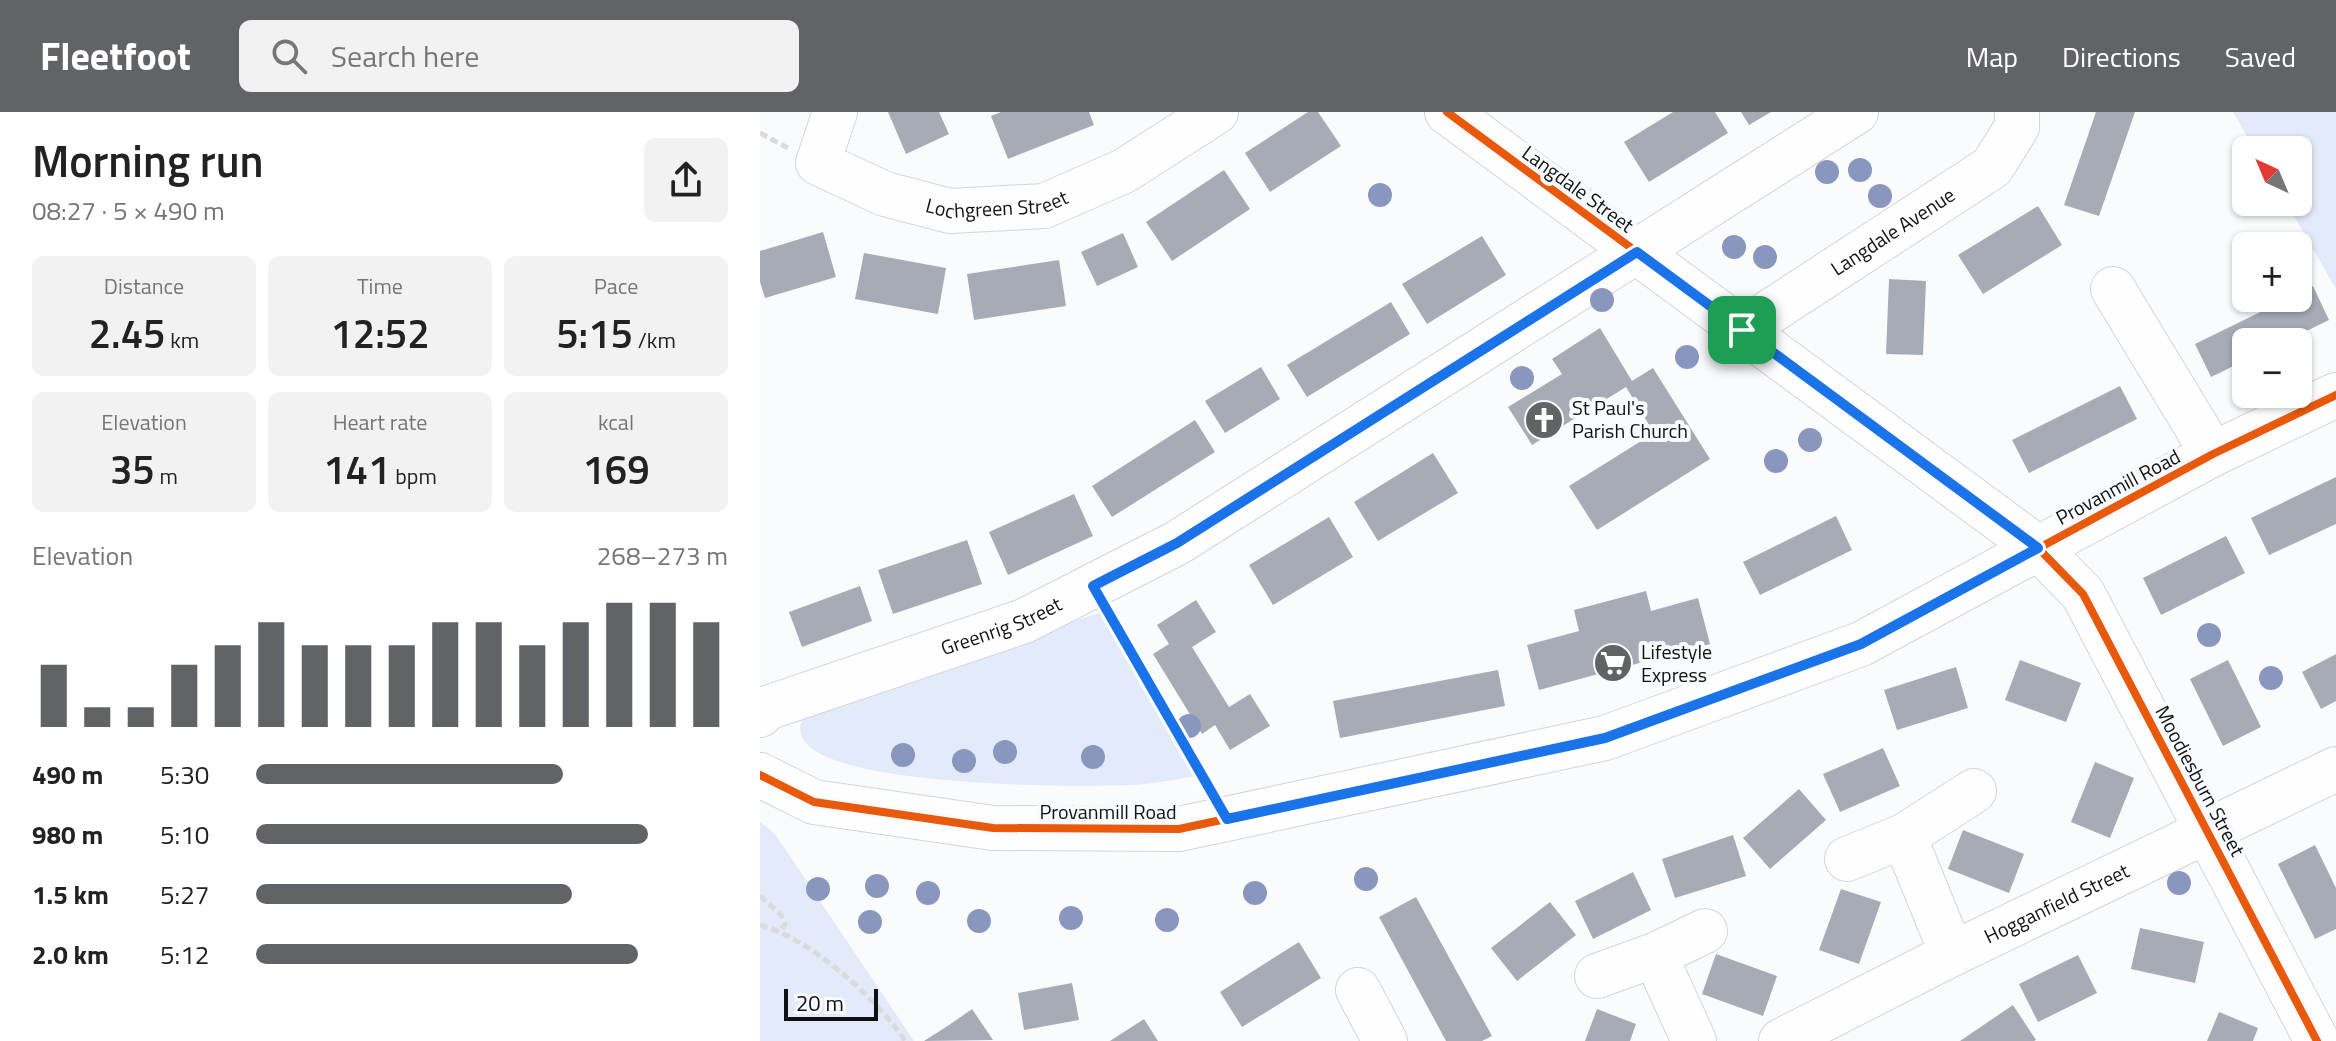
<!DOCTYPE html>
<html lang="en">
<head>
<meta charset="utf-8">
<style>
	body { margin:0; font-family:"Titillium Web",sans-serif; background:#f2f2f2; color:#222; height:100vh; display:flex; flex-direction:column; font-size:30px; white-space:nowrap }
	* { box-sizing:border-box; margin:0 }
	p { font-size:26px; color:#767676 }
	.icon { flex:none; width:44px; height:44px; fill:none; stroke:currentColor; stroke-width:2; stroke-linecap:round; stroke-linejoin:round }
	.map { position:relative; flex:1; overflow:hidden }
	.drawer { display:flex; flex-direction:column; background:#fff; width:760px }
	.drawer>* { flex:none }
	.needle { width:52px; rotate:316deg }
	.fabs { position:absolute; left:1472px; top:24px; display:grid; gap:16px }
	.fabs a { display:grid; place-items:center; width:80px; height:80px; border-radius:12px; background:#fff; box-shadow:0 2px 6px #0004; font-size:40px }
	.scale { position:absolute; left:24px; bottom:20px; width:94px; box-sizing:border-box; padding-left:8px; border:4px solid #101114; border-top:0; font-size:22px; line-height:28px; white-space:nowrap; color:#101114; -webkit-text-stroke:6px #f9fafe; paint-order:stroke }
	.pin { position:absolute; display:grid; place-items:center; width:68px; height:68px; color:#fff; margin:-34px; border-radius:16px; box-shadow:0 4px 12px #0006 }
	.round { display:grid; place-items:center; flex:none; width:84px; height:84px; border-radius:12px; background:#f2f2f2 }
	.overview { display:flex; align-items:center; justify-content:space-between; height:136px; padding:0 32px }
	h1 { font-size:44px; font-weight:600; line-height:60px }
	.figures { display:grid; grid-template-columns:repeat(3,1fr); gap:12px; height:136px; padding:8px 32px }
	.figures div { display:grid; align-content:center; border-radius:12px; background:#f2f2f2; text-align:center }
	.figures b { font-size:40px; font-weight:600 }
	.figures small { font-size:22px; font-weight:400 }
	.figures p { font-size:22px }
	.chart { height:224px; padding:16px 32px }
	.chart p { display:flex; justify-content:space-between }
	.chart svg { width:100%; height:144px; margin-top:8px; stroke:#626366; stroke-width:6 }
	ul { padding:0 32px; list-style:none; font-size:26px }
	li { display:grid; grid-template-columns:128px 96px 1fr; align-items:center; height:60px }
	li i { height:20px; border-radius:10px; background:#626366 }
	header { display:flex; align-items:center; gap:48px; box-sizing:border-box; height:112px; padding:0 40px; background:#626366; color:#fff }
	header strong { font-size:38px }
	nav { display:flex; gap:44px; margin-inline-start:auto; font-size:28px }
	.search { width:560px; height:72px; background:#f2f2f2; display:flex; align-items:center; gap:20px; box-sizing:border-box; padding:0 28px; border-radius:12px; color:#767676; font-size:30px }
	main { display:flex; flex:1; min-height:0 }
	.map>svg:first-child { display:block }
	.green { fill:#e3eafa }
	.building { fill:#a6abb6 }
	.lines { fill:none; stroke-linecap:round; stroke-linejoin:round }
	.minor-casing { stroke:#d4d5d8; stroke-width:46 }
	.major-casing { stroke:#d4d5d8; stroke-width:46 }
	.path { stroke:#dbdbdc; stroke-width:5; stroke-dasharray:8 4; stroke-linecap:butt }
	.minor { stroke:#fefeff; stroke-width:44 }
	.major { stroke:#fefeff; stroke-width:44 }
	.cycleway-casing { stroke:#f9fafe; stroke-width:13 }
	.cycleway { stroke:#e8590c; stroke-width:8 }
	.tree { fill:#8997be }
	.route-casing { stroke:#fff; stroke-width:16 }
	.route { stroke:#1a73e8; stroke-width:10 }
	.labels { text-anchor:middle; stroke-width:8; stroke-linejoin:round; paint-order:stroke }
	.street-label { font-size:20px; fill:#101114; stroke:#f9fafe }
	.poi-label { font-size:20px; fill:#101114; stroke:#f9fafe; text-anchor:start }
</style>
</head>
<body>
<header>
<strong>Fleetfoot</strong>
<div class="search"><svg class="icon" aria-label="search" viewBox="0 0 24 24"><circle cx="10" cy="10" r="6"/><path d="M15 15l6 6"/></svg>Search here</div>
<nav><a>Map</a><a>Directions</a><a>Saved</a></nav>
</header>
<main>
<section class="drawer">
<div class="overview"><div><h1>Morning run</h1><p>08:27 · 5 × 490 m</p></div><a class="round"><svg class="icon" aria-label="share" viewBox="0 0 24 24"><path d="M12 15V3M7 8l5-5 5 5M5 13v7h14v-7"/></svg></a></div>
<div class="figures">
<div><p>Distance</p><b>2.45<small> km</small></b></div>
<div><p>Time</p><b>12:52</b></div>
<div><p>Pace</p><b>5:15<small> /km</small></b></div>
</div>
<div class="figures">
<div><p>Elevation</p><b>35<small> m</small></b></div>
<div><p>Heart rate</p><b>141<small> bpm</small></b></div>
<div><p>kcal</p><b>169</b></div>
</div>
<div class="chart"><p><span>Elevation</span>268–273 m</p>
<svg viewBox="0 0 160 44" preserveAspectRatio="none"><path d="M5 44V25M15 44V38M25 44V38M35 44V25M45 44V19M55 44V12M65 44V19M75 44V19M85 44V19M95 44V12M105 44V12M115 44V19M125 44V12M135 44V6M145 44V6M155 44V12"/></svg>
</div>
<ul>
<li><b>490 m</b>5:30<i style="width:65%"></i></li>
<li><b>980 m</b>5:10<i style="width:83%"></i></li>
<li><b>1.5 km</b>5:27<i style="width:67%"></i></li>
<li><b>2.0 km</b>5:12<i style="width:81%"></i></li>
</ul>
</section>
<div class="map">
<svg width="1576" height="929" viewBox="0 0 1576 929">
	<rect width="100%" height="100%" fill="#fafbfd"/>
	<path class="green" d="M1473,0H1576V177L1526,90H1538V38H1495Z
		M342,500L438,664C417,667 394,672 372,673C318,675 64,676 42,625C37,612 44,603 55,595Z
		M0,710L15,722L154,929H0Z"/>
	<path class="building" d="M128,0H179L189,22L146,42Z
		M241,0H329L334,13L248,47L231,4Z
		M548,0H558L581,34L510,80L485,41Z
		M913,0H955L968,21L889,70L864,30Z
		M981,0H1011L989,13Z
		M1336,0H1375L1339,104L1304,93Z
		M464,58L490,97L412,149L386,110Z
		M1278,94L1302,133L1223,182L1198,143Z
		M63,120L76,165L5,186L0,170V139Z
		M363,121L378,155L337,174L321,140Z
		M722,124L746,163L667,212L642,172Z
		M104,141L186,156L178,202L95,187Z
		M299,148L306,194L214,208L207,162Z
		M1129,167L1166,169L1163,243L1126,242Z
		M1553,174L1569,208L1524,230H1486V248L1451,265L1435,232L1529,186H1538V182Z
		M631,190L650,222L547,285L527,253Z
		M840,216L872,269L893,256L950,347L837,418L809,374L894,321L866,275L772,333L748,295L802,262L792,247Z
		M501,255L520,287L465,321L445,289Z
		M1360,274L1377,307L1269,361L1252,328Z
		M435,308L455,340L352,405L332,374Z
		M673,341L698,381L618,429L594,390Z
		M1576,365V412L1509,443L1491,406Z
		M314,382L333,424L248,463L229,420Z
		M1076,404L1092,438L1000,483L983,450Z
		M569,405L593,445L513,493L489,453Z
		M1466,424L1485,461L1401,503L1383,466Z
		M207,428L222,472L133,502L118,458Z
		M100,474L112,509L42,535L29,500Z
		M886,479L891,499L938,486L950,532L779,578L767,533L819,519L814,498Z
		M436,488L456,520L432,535L469,595L490,582L510,614L470,638L455,613L442,622L393,542L409,532L397,513Z
		M1576,542V589L1561,597L1542,560Z
		M1260,548L1321,571L1306,610L1245,588Z
		M1468,548L1501,615L1463,634L1430,567Z
		M1196,555L1208,596L1137,618L1124,578Z
		M738,558L745,594L580,626L573,589Z
		M1123,636L1140,674L1080,700L1063,662Z
		M1335,650L1374,666L1350,726L1311,710Z
		M1039,677L1066,708L1010,757L983,726Z
		M1203,718L1264,742L1249,781L1188,757Z
		M973,723L986,764L915,786L902,747Z
		M1555,733L1576,776V817L1555,827L1518,752Z
		M873,760L891,798L833,827L815,789Z
		M1081,777L1121,790L1099,852L1059,838Z
		M656,785L732,924L722,929H686L619,805Z
		M790,790L816,823L757,869L731,836Z
		M1380,816L1444,830L1435,871L1371,857Z
		M539,830L561,866L482,915L460,880Z
		M956,842L1017,864L1003,904L942,882Z
		M1318,843L1337,881L1278,910L1259,872Z
		M312,871L319,908L264,918L258,881Z
		M1253,893L1276,928L1274,929H1200Z
		M212,897L233,928L164,929L189,913Z
		M837,897L876,912L870,929H825Z
		M1459,900L1498,916L1493,929H1447Z
		M384,907L398,929H350Z"/>
	<g class="lines">
		<defs>
			<g id="minor">
				<path id="s1" d="M75,0L58,51L125,82L190,99L284,94L364,59L456,0"/>
				<path d="M687,0L1278,436L1323,482L1557,929"/>
				<path d="M1353,177L1453,342"/>
				<path id="s2" d="M982,218L1232,55L1257,15V0"/>
				<path id="s3" d="M0,603L7,596L264,509L417,431L1096,0"/>
				<path d="M1144,724L1192,842"/>
				<path d="M1087,747L1144,724L1214,679"/>
				<path d="M895,843L934,929"/>
				<path d="M837,864L895,843L945,819"/>
				<path d="M598,878L625,929"/>
				<path id="s4" d="M1021,929L1192,842L1576,657"/>
			</g>
			<path id="major" d="M0,663L54,690L233,716L419,717L845,626L1101,532L1453,342L1576,283"/>
		</defs>
		<use href="#minor" class="minor-casing"/>
		<use href="#major" class="major-casing"/>
		<path class="path" d="M0,21L28,36
			M351,506L448,674
			M0,784L21,803L25,812L21,819
			M0,813C49,826 117,886 145,929"/>
		<use href="#minor" class="minor"/>
		<use href="#major" class="major"/>
		<defs>
			<path id="cycleway" d="M687,0L1278,436L1323,482L1557,929
				M0,663L54,690L233,716L419,717L845,626L1101,532L1453,342L1576,283"/>
		</defs>
		<use href="#cycleway" class="cycleway-casing"/>
		<use href="#cycleway" class="cycleway"/>
	</g>
	<g class="tree">
		<circle cx="1100" cy="58" r="12"/>
		<circle cx="1067" cy="60" r="12"/>
		<circle cx="620" cy="83" r="12"/>
		<circle cx="1120" cy="84" r="12"/>
		<circle cx="974" cy="135" r="12"/>
		<circle cx="1005" cy="145" r="12"/>
		<circle cx="842" cy="188" r="12"/>
		<circle cx="927" cy="245" r="12"/>
		<circle cx="762" cy="266" r="12"/>
		<circle cx="1050" cy="328" r="12"/>
		<circle cx="1016" cy="349" r="12"/>
		<circle cx="1449" cy="523" r="12"/>
		<circle cx="1511" cy="566" r="12"/>
		<circle cx="429" cy="614" r="12"/>
		<circle cx="245" cy="640" r="12"/>
		<circle cx="143" cy="643" r="12"/>
		<circle cx="333" cy="645" r="12"/>
		<circle cx="204" cy="649" r="12"/>
		<circle cx="606" cy="767" r="12"/>
		<circle cx="1419" cy="771" r="12"/>
		<circle cx="117" cy="774" r="12"/>
		<circle cx="58" cy="777" r="12"/>
		<circle cx="168" cy="781" r="12"/>
		<circle cx="495" cy="781" r="12"/>
		<circle cx="311" cy="806" r="12"/>
		<circle cx="407" cy="808" r="12"/>
		<circle cx="219" cy="809" r="12"/>
		<circle cx="110" cy="810" r="12"/>
	</g>
	<g class="lines">
		<defs>
			<path id="route" d="M877,140L1278,436L1101,532L845,626L467,707L333,474L417,431Z"/>
		</defs>
		<use href="#route" class="route-casing"/>
		<use href="#route" class="route"/>
	</g>
	<defs>
		<symbol id="church-disc" viewBox="-11 -11 22 22"><circle r="9.5" fill="#626366" stroke="#f9fafe"/><path d="M-1.2-6h2.4v3.5h3.3v2.4h-3.3V6h-2.4V-.1h-3.3v-2.4h3.3Z" fill="#fff"/></symbol>
		<symbol id="supermarket-disc" viewBox="-11 -11 22 22"><circle r="9.5" fill="#626366" stroke="#f9fafe"/><path d="M-6-5.5h2.5l.6 2H6L4.5 2H-2.5L-4.4-4H-6ZM-1.5 3.2a1.3 1.3 0 1 0 .1 0ZM3 3.2a1.3 1.3 0 1 0 .1 0Z" fill="#fff"/></symbol>
	</defs>
	<g fill-rule="evenodd">
		<use href="#church-disc" x="762" y="286" width="44" height="44"/>
		<use href="#supermarket-disc" x="831" y="529" width="44" height="44"/>
	</g>
	<g class="labels">
		<g class="street-label">
			<text transform="translate(818 77) rotate(36)" y="7">Langdale Street</text>
			<text dy="7" stroke="none"><textPath href="#s1" startOffset="242">Lochgreen Street</textPath></text>
			<text dy="7" stroke="none"><textPath href="#s2" startOffset="180">Langdale Avenue</textPath></text>
			<text transform="translate(1358 375) rotate(-28)" y="7">Provanmill Road</text>
			<text dy="7" stroke="none"><textPath href="#s3" startOffset="258">Greenrig Street</textPath></text>
			<text transform="translate(1440 669) rotate(62)" y="7">Moodiesburn Street</text>
			<text x="348" y="707">Provanmill Road</text>
			<text dy="7" stroke="none"><textPath href="#s4" startOffset="308">Hogganfield Street</textPath></text>
		</g>
		<g class="poi-label">
			<text x="812" y="303">St Paul's<tspan x="812" dy="23">Parish Church</tspan></text>
			<text x="881" y="547">Lifestyle<tspan x="881" dy="23">Express</tspan></text>
		</g>
	</g>
</svg>
<div class="fabs">
<a><svg class="needle" viewBox="-14 -14 28 28"><path d="M0-13l5 13h-10z" fill="#e53935"/><path d="M0 13l5-13h-10z" fill="#767676"/></svg></a>
<a>+</a>
<a>−</a>
</div>
<div class="scale">20 m</div>
<div class="pin" style="left:982px;top:218px;background:#1e9e55"><svg class="icon" aria-label="arrive" viewBox="0 0 24 24"><path d="M6 21V4h12l-3 4 3 4H6"/></svg></div>
</div>
</main>
</body>
</html>
